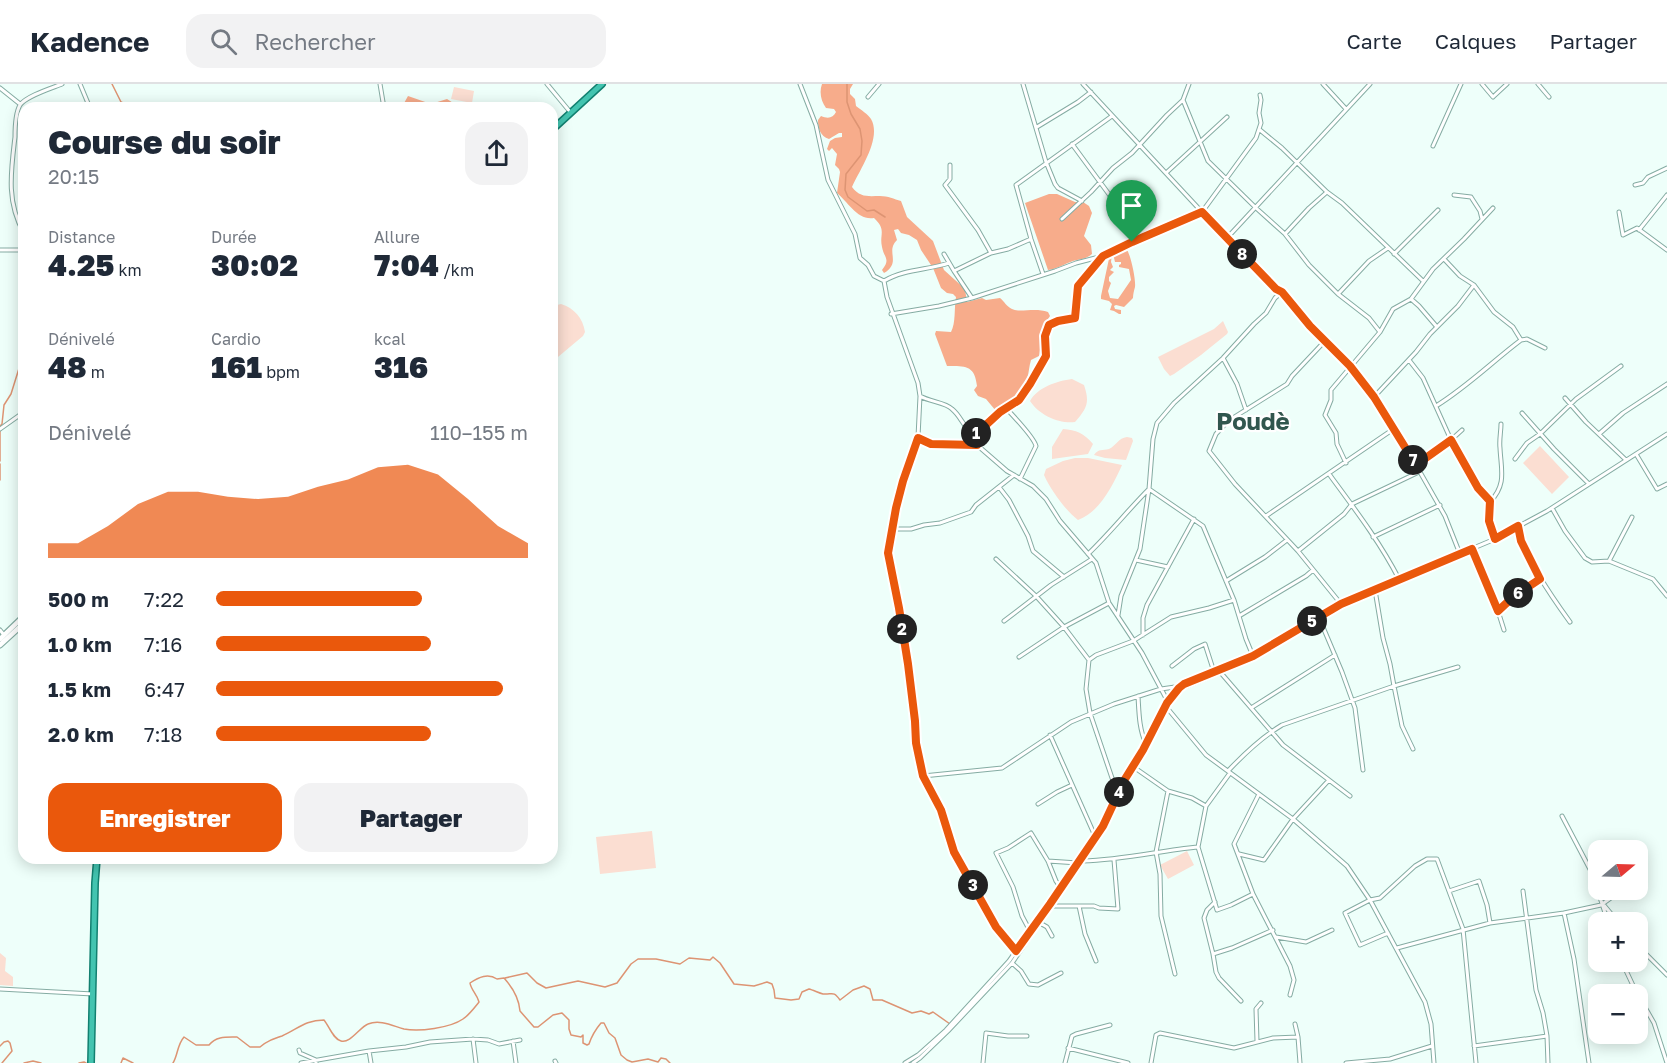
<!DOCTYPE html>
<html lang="fr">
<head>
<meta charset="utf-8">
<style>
	body { margin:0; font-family:"Golos Text",sans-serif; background:#f2f2f3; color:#1f2937; height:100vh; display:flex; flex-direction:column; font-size:22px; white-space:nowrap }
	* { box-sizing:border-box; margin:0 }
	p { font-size:20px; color:#747a83 }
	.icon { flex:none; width:33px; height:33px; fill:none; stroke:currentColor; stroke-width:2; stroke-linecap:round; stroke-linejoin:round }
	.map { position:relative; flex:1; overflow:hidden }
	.sheet { position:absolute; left:18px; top:18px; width:540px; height:762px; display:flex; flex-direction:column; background:#fff; border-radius:18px; box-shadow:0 3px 15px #0003 }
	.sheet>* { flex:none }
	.needle { width:39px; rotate:71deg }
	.controls { position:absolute; left:1588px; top:756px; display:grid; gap:12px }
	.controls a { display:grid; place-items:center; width:60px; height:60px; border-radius:12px; background:#fff; box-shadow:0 3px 15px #0003; font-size:30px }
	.pin { position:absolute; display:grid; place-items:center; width:51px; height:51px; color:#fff; margin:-62px -26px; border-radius:50% 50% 50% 0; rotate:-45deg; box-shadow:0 0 6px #0007 }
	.pin .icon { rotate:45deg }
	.km { position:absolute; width:30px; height:30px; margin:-15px; border-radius:50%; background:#222; color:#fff; font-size:16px; line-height:30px; text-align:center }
	.round { display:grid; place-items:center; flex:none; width:63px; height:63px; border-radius:18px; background:#f2f2f3 }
	.headline { display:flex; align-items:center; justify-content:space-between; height:102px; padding:0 30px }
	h1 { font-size:33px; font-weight:800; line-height:45px }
	.figures { display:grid; grid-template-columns:repeat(3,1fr); gap:9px; height:102px; padding:6px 30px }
	.figures div { display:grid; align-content:center }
	.figures b { font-size:30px; font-weight:800 }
	.figures small { font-size:16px; font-weight:400 }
	.figures p { font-size:16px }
	.chart { height:168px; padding:12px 30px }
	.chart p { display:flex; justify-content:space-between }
	.chart svg { width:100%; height:108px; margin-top:6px; fill:#ea580c; opacity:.7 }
	.button { display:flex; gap:12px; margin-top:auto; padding:12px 30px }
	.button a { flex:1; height:69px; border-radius:18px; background:#ea580c; color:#fff; font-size:24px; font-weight:800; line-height:69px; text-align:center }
	.button a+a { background:#f2f2f3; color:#1f2937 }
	ul { padding:0 30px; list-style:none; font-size:20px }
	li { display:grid; grid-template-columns:96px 72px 1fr; align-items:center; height:45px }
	li i { height:15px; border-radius:8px; background:#ea580c }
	header { display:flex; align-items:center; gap:36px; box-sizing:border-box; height:84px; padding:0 30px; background:#fff; border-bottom:2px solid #e0e1e3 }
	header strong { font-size:28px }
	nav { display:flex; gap:33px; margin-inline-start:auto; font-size:21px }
	.search { width:420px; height:54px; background:#f2f2f3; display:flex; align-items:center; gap:15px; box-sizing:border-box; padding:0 21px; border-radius:18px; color:#747a83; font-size:22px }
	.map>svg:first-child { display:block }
	.green { fill:#fbded2 }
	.forest { fill:#f7ac8b }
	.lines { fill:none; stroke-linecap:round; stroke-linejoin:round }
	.stream { stroke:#dd9473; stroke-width:1.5 }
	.minor-casing { stroke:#85aca3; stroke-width:5 }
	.secondary-casing { stroke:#85aca3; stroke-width:7 }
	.trunk-casing { stroke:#128070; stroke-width:8 }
	.minor { stroke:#fff; stroke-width:3 }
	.secondary { stroke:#fff; stroke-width:4.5 }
	.trunk { stroke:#43c4b0; stroke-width:5 }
	.route-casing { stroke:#fff; stroke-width:12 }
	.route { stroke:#ea580c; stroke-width:8 }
	.labels { text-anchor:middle; stroke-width:4.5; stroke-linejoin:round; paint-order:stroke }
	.quarter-label { font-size:24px; font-weight:bold; fill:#31564e; stroke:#fff }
</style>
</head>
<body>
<header>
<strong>Kadence</strong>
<div class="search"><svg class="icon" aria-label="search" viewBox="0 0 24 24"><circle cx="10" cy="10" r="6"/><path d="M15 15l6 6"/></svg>Rechercher</div>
<nav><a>Carte</a><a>Calques</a><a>Partager</a></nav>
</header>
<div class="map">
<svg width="1667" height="979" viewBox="0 0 1667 979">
	<rect width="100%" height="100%" fill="#eefffa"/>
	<path class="green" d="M454,3L474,7L472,19L451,15Z
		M561,220C574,224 583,234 585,248L583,252L552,278V224L557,221Z
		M1223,237L1228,248L1227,250L1201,271L1174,290L1170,292L1164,285L1158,273L1214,245Z
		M1072,295L1084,301C1090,319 1087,324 1075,338C1059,340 1039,331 1030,317C1038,303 1057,297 1072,295Z
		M1063,345C1076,346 1084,349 1093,360L1088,370L1052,375V363Z
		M1127,353L1132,354L1133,357L1126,376L1105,374L1094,371C1099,364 1102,367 1109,365C1117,361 1118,354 1127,353Z
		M1540,362L1569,393L1552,410L1523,379Z
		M1075,374H1088L1122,381C1113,401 1100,428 1078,436C1066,427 1050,405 1044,391L1046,385L1063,377Z
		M652,747L656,784L600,790L596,753Z
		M1187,767L1194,781L1168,795L1160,781Z
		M0,869L6,874L5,887L13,893V902L0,901Z"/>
	<path class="forest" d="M822,0H853L850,5V10L855,15L856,22C861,26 868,30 871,35C882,54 860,85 852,103C860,114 869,112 880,112C888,112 894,115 901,117L907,133L933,157L944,186L965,205L967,218L982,214L986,216L1000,214C1004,217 1007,223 1012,225C1020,229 1035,223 1048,228L1050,232L1044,241L1039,272L1031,276C1029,282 1029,289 1027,295C1023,311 1009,319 996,327L986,315L978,312L974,306L977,302C975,281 965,282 947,282L935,250L936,247L951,248C956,239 954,224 956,213L953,210L947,209L941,204L933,184L921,166L917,156L909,151L901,149L898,145L894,146L897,156C885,168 902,178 884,189L882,186C891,175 884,174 882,163C879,150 887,146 874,134C858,137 848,118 837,109L840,88L839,85L835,81L837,70L832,64L829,67L827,65L830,57L835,54L842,53V49H839L829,55C820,52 818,44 818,36L821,32C828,35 833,34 836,28L834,25L826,24C821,17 819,8 822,0Z
		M408,12L431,20L447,15L461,24H404L403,21Z
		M1049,110H1057L1075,118H1083L1089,122L1092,129L1084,152L1091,161L1092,170C1086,175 1080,175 1073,177C1064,180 1057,185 1048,186L1025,119Z
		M1124,166H1127C1131,172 1136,196 1135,203C1134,207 1133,210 1133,214L1124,223L1116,221L1114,222L1115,225L1121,226V230H1119L1114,227L1110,226L1112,220L1109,217L1101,215V212L1110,170H1112L1111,178L1113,183L1110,186L1114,188L1109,193V197L1111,199L1108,207L1110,214L1118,215L1131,196L1129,185L1119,183V181L1121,180V178H1115L1113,170Z"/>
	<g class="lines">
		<path class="stream" d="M112,0L121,18L127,21L128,24
			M847,0V18L851,30L860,45L862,57L861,71L846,90L845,106L848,113L867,127L874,126L885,133
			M0,342L2,340L4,321L11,310L21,278L24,261
			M0,345V377
			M0,380V396
			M505,894L527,889L537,899L546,904L578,897L605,903L617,899L631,880L638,875H656L680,880L689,874L710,876L713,873L720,879L734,900L754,902L767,898L772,900L774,906L775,914L791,916L799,915L802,908L809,905C813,906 819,909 823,910C832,911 833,906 840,916L853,906L864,902L870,905L873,916H882L912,929L921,927L929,930L933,928L950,940
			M0,962L4,958L8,957L10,959L12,967L2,979
			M24,979L33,977L41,979
			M79,979L84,978L86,979
			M121,979L123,974L133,979
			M173,979C178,971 177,961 184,953L196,961H209C216,952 226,953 237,953L250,963H260C267,957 273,955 282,952C298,945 305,936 324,936C329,942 333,955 341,957C350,960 360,943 368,940C380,935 393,942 404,945C419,948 450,944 463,935C469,931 475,923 479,918C477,910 471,906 470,899C479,893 488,889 497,895L504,894C513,904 519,914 520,927L534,943H538L553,931L562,929L569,936V945L571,951L581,953L583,951V959L587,961L589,960C592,951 595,946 601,939H604L609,949L615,954L621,971L627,976L632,978L648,975L658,978L661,974L666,975L670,979"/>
		<defs>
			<path id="minor" d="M80,0L90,24
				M380,0L384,24
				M547,0L571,29
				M800,0L816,41L828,96L855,150L860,174L868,181L874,192L884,197L887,213L918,299L920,312L918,353L912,375L903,397L896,424L888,469L899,524L908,581L915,637L916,659L923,692L941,726L954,768L996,843L1015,867
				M1023,0L1046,78L1055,100L1058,104L1082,117
				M1083,0L1202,128L1276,205L1282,208L1310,242L1350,282L1374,313L1395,344L1445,432L1460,470
				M1323,0L1346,25
				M1482,0L1493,13L1507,0
				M1538,0L1549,13
				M0,4L20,20
				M868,13L879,0
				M1183,16L1208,77L1256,124L1285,150L1309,181L1338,210L1369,234L1380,248
				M1037,43L1078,18L1091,8
				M1260,46L1282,64L1327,108L1342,119L1423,197
				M1072,60L1111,113L1122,132L1132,158
				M1433,62L1461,0
				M950,81V95L945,101L978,146L991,169
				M1166,89L1227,33
				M1635,101L1643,99L1648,93L1667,84
				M1454,111L1471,113L1480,127L1482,135
				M1619,128L1623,151L1637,144L1667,166
				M1062,135L1091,108L1113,84L1132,69L1167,31L1183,16L1189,0
				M1639,146L1667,111
				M24,149C6,118 11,87 15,53C15,45 16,28 20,21C26,12 52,4 62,0
				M1285,150L1309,124L1327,108
				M1227,154L1370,0
				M0,166H24
				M944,170L954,187L972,214
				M1394,170L1438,126
				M1444,175L1460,192L1474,201L1494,228L1513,243L1521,256L1527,255L1545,264
				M954,187L991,169L1008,165L1031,155
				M1043,190L1031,155L1016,101L1112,32
				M884,197C904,185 928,186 949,179
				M1339,209L1369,177L1388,164
				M1411,215L1419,222L1437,243
				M891,230L939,222L972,214L1055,187L1076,179L1103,172L1132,158L1202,128L1256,54L1261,39L1259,29L1261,16L1260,11
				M1324,258L1292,292L1287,300L1228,337L1216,350L1209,367L1235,400L1298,467L1341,520
				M1223,274L1237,300L1246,326
				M1409,276L1423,294L1451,356L1478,404L1490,418L1489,437L1495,455
				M920,312C930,318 945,318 952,325C962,333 962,343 975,351L977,361
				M1374,313L1416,268L1430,250L1458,222L1474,201
				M1565,314L1586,338L1626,376
				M1436,322C1467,303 1493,277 1521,256
				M1007,325C1014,333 1034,353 1036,362L1020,395
				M1522,329L1554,365L1589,400
				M0,345L24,328
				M1599,350L1623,329L1667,300
				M975,351L1001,328L1019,316L1030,300L1046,272L1045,252L1049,241L1058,236L1075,234L1078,202L1102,174
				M918,353L931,360L977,361L1007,387L1033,402L1046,415L1060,437L1096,479L1109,519L1142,569L1167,616
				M1636,370L1657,405L1667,400
				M1515,375L1527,359L1540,350L1576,315L1621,282
				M1346,379L1337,360L1336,349L1325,331L1331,316V306L1380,248L1393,225L1411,215L1433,185L1464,155L1493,124
				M1416,381L1451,356L1462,346
				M1329,390C1354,424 1380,458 1399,495
				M999,403L1009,416L1028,452L1033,467L1064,493
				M1490,418C1507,400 1501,386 1500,364C1499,356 1501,348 1501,340
				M1552,424L1565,447L1585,474L1592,478L1609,477L1653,495L1667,512
				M1266,432L1395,344
				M1518,443C1527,477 1549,509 1570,538
				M891,445H911L924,441L940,439L971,428L976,421L1014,391
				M1373,453L1440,421
				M1472,465L1498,527L1504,546
				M1298,467L1344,430L1352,420L1419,388
				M1088,470C1110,449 1128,426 1149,405L1203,442L1234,516L1246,555L1253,572
				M996,475L1036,512L1064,543L1089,576
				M1136,476L1168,483
				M1609,477L1632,433
				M1226,497L1265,473L1287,456
				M1499,526L1513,513L1540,494
				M1118,531L1121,512L1140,465L1149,405L1153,355L1157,339L1174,319L1223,274L1254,240L1266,229L1275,214L1282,208
				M1239,532L1306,492L1313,486
				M1320,536L1342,588L1355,624L1363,686
				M1004,537L1051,501L1092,475
				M0,546L4,551
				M1143,551V534L1147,521L1194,435
				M1019,573L1064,543L1109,519
				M1172,582L1194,565L1205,560L1214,588
				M1221,589L1283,661L1350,712
				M1138,612C1139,629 1139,645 1146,660
				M1251,624L1335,571
				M1168,625L1206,671L1293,735L1347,782L1370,816L1425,918L1431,940L1434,979
				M1050,651L1095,752
				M1413,665L1402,642L1394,602L1458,583
				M1135,684L1168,707L1192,714L1206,722
				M1228,687C1244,670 1262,653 1282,641L1394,602L1390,580L1383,554L1375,506
				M1230,689L1206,722L1198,763L1217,826L1231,821L1253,810
				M923,692L1002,684L1071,638L1114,620L1161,605L1175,603L1179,604
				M1120,706L1112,694L1090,629L1086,605L1089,576L1096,571L1133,557L1171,533L1209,524L1234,516
				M1168,707L1156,768L1160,790L1161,832L1175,890
				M1259,710L1234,760L1253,810L1290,882L1294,896L1290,911
				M1038,720L1057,708L1072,701
				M1562,732L1592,789L1608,838
				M1239,770L1264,776L1293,735L1329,696
				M1048,777L1078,779
				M1083,777C1122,776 1159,767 1197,763
				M1449,807L1479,797L1487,821L1490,839
				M1523,807L1536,906L1543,929L1547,952L1548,979
				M1215,818L1207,826L1204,834L1213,870L1216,888L1219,894L1241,917
				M1603,820L1618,838
				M1053,822H1094L1099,824L1118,825L1114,776
				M1079,822L1085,850L1096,877
				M1564,829L1574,875L1589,979
				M1040,839L1047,843L1052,852
				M1030,847L1022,832L1013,803L996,769L1008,764L1031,749L1048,777L1056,797L1061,804
				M1388,849L1360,861L1345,829L1370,816L1380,814L1415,782L1427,775H1437L1463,845L1476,979
				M1276,853L1306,858L1332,846
				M1638,862L1667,891
				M1397,864L1490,839L1564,829L1601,821L1622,806
				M1213,870L1232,864L1273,846
				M1622,878L1637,910
				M1012,879L1021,887L1029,900L1038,901L1061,889
				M0,905L93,910
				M1638,911L1654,939L1667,979
				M1295,940L1298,953L1300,979
				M473,955L476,979
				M513,957L516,979
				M1257,957L1256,925L1261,919
				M1474,962L1547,952
				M1068,964L1128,979
				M299,966L300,969L316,976V979
				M369,967L371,979
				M555,977L556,979
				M301,979L369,967L406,963L430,958L473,955L488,956L499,960L520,956
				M905,979L918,971L946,946L1009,877L1103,742L1126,695L1174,608L1184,600L1253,572L1350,516
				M913,979L920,974L948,947L1012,879L1105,743L1128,696L1170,619L1175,612L1185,603L1255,574L1362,511L1495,455L1547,427L1667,350
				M983,979L986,949L1008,952H1027
				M1065,979L1072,952L1076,950L1110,941
				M1151,979L1156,951L1160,949L1234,964L1273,954L1298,953
				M1346,979L1390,975L1432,962"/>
			<path id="secondary" d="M0,555L24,532
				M0,561L24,539"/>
			<path id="trunk" d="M552,46L602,0
				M91,979L95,799L97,774"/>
		</defs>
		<use href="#minor" class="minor-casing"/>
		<use href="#secondary" class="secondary-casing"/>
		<use href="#trunk" class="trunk-casing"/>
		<use href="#minor" class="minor"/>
		<use href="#secondary" class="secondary"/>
		<use href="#trunk" class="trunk"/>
	</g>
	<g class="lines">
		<defs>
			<path id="route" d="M1202,128L1276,205L1282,208L1310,242L1350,282L1374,313L1416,381L1451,356L1478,404L1490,417L1489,437L1495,455L1518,442L1521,457L1540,495L1513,513L1498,527L1472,465L1341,520L1253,572L1184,600L1179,604L1167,619L1143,666L1125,695L1103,742L1050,820L1016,867L996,843L954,768L941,726L923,692L916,659L915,637L908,580L899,524L888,469L896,424L903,397L918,354L931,360L977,361L975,351L1000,328L1019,316L1030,300L1046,272L1045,252L1049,241L1058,237L1075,234L1078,202L1103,172L1132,158Z"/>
		</defs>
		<use href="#route" class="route-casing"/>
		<use href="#route" class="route"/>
	</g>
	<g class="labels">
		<g class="quarter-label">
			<text x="1253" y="346">Poudè</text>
		</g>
	</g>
</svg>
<div class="controls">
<a><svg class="needle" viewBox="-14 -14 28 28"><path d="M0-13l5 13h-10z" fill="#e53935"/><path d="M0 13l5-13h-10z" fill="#747a83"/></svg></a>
<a>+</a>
<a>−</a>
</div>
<div class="pin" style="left:1132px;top:158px;background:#1e9e55"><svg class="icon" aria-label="arrive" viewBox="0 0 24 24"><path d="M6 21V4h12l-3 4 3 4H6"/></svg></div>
<b class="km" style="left:976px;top:349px">1</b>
<b class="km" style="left:902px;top:545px">2</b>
<b class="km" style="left:973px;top:801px">3</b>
<b class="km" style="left:1119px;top:708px">4</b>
<b class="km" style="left:1312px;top:537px">5</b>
<b class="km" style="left:1518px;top:509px">6</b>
<b class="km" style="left:1413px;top:376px">7</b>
<b class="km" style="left:1242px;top:170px">8</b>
<section class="sheet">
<div class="headline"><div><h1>Course du soir</h1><p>20:15</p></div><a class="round"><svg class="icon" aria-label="share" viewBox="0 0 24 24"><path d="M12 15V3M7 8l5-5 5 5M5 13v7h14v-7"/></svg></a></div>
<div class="figures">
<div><p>Distance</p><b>4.25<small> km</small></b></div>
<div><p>Durée</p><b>30:02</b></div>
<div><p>Allure</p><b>7:04<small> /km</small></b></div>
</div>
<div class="figures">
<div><p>Dénivelé</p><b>48<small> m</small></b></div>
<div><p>Cardio</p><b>161<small> bpm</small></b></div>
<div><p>kcal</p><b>316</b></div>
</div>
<div class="chart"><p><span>Dénivelé</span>110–155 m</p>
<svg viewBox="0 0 160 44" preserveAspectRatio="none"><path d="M0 44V38L10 38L20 31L30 22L40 17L50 17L60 19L70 20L80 19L90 15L100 12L110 7L120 6L130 10L140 20L150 31L160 38V44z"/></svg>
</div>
<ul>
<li><b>500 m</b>7:22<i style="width:66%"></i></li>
<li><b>1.0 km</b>7:16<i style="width:69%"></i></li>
<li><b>1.5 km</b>6:47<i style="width:92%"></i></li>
<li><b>2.0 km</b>7:18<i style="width:69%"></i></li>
</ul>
<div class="button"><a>Enregistrer</a><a>Partager</a></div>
</section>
</div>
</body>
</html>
